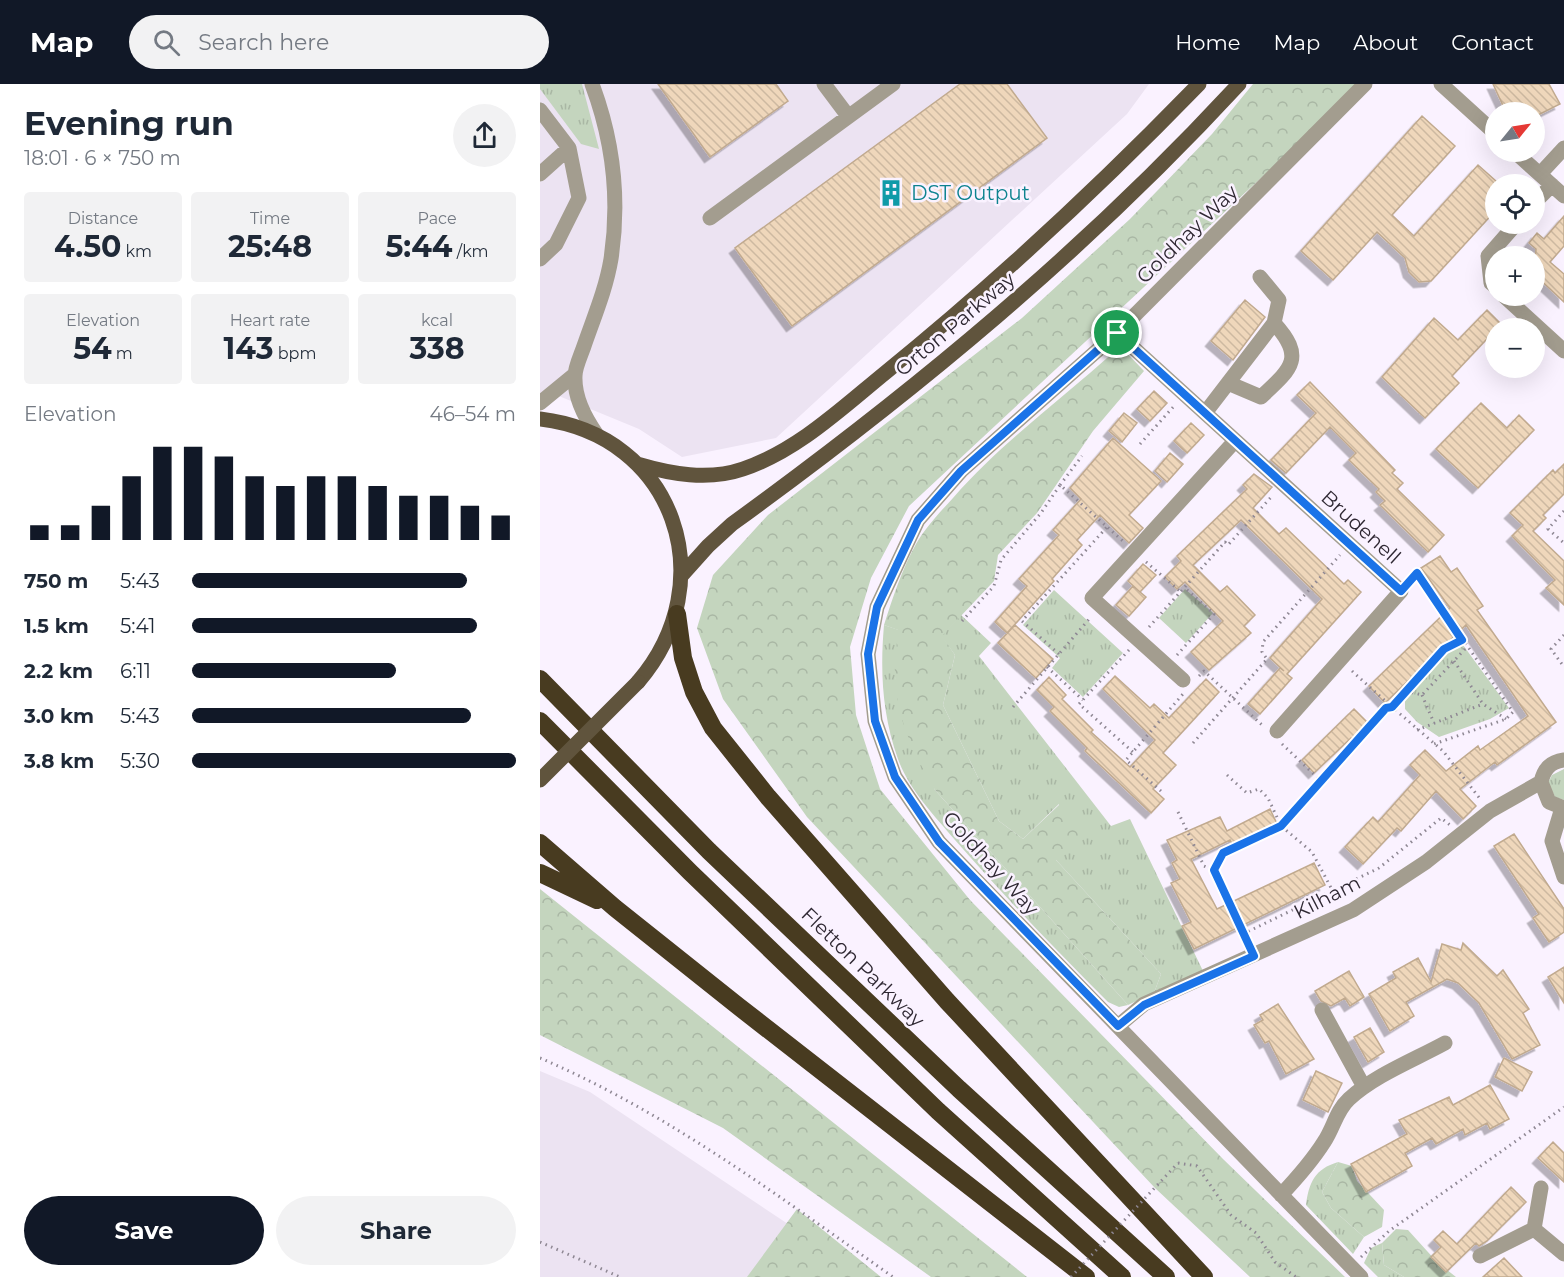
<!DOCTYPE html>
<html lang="en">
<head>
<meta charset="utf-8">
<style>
	body { margin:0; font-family:Montserrat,sans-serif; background:#f2f2f3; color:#1f2937; height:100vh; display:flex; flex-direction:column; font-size:22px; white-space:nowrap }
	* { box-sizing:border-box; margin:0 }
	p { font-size:20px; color:#747a83 }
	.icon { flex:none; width:33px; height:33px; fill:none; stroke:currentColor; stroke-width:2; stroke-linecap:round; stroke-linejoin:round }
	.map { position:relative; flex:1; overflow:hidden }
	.sheet { display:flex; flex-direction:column; background:#fff; width:540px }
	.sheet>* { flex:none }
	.needle { width:39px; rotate:60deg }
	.fabs { position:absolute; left:945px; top:18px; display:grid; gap:12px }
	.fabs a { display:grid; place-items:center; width:60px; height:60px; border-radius:50%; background:#fff; box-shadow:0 6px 24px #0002; font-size:30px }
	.pin { position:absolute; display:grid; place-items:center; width:51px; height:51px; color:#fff; margin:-26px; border:3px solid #fff; border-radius:50%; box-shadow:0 2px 6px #0007 }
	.round { display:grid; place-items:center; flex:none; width:63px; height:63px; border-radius:32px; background:#f2f2f3 }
	.head { display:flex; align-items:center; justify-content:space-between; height:102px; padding:0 24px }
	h1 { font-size:33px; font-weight:700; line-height:45px }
	.figures { display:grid; grid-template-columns:repeat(3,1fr); gap:9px; height:102px; padding:6px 24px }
	.figures div { display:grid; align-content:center; border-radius:6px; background:#f2f2f3; text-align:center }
	.figures b { font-size:30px; font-weight:700 }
	.figures small { font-size:16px; font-weight:400 }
	.figures p { font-size:16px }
	.chart { height:168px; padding:12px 24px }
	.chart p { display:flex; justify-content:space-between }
	.chart svg { width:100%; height:108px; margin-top:6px; stroke:#111827; stroke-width:6 }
	.primary-button { display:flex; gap:12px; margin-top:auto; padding:12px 24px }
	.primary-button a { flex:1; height:69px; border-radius:36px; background:#111827; color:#fff; font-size:24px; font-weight:700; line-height:69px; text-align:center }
	.primary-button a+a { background:#f2f2f3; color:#1f2937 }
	ul { padding:0 24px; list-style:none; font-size:20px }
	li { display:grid; grid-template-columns:96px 72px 1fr; align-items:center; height:45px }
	li i { height:15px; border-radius:8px; background:#111827 }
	header { display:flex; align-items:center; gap:36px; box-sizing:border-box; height:84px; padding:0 30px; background:#111827; color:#fff }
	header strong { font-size:28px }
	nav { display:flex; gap:33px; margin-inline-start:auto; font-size:21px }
	.search { width:420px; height:54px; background:#f2f2f3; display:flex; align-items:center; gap:15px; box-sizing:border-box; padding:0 21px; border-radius:33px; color:#747a83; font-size:22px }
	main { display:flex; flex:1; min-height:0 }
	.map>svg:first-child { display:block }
	.built { fill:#ece3f2 }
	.grass { fill:url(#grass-tufts) }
	.forest { fill:url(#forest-crowns) }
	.building { fill:url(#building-back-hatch); stroke:#c1aa8f; stroke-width:1.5; filter:url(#shadow) }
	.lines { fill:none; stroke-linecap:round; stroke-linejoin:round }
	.path { stroke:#8e8793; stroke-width:3; stroke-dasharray:1.5 4.5; stroke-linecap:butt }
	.minor { stroke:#a39d8f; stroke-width:15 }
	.major { stroke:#60543d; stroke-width:15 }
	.highway { stroke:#483b20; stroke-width:18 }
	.path-bridge { stroke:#8e8793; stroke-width:3; stroke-dasharray:1.5 4.5; stroke-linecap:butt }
	.major-bridge { stroke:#60543d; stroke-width:15 }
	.route-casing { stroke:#fff; stroke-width:12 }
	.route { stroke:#1a73e8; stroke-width:8 }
	.labels { text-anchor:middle; stroke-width:5; stroke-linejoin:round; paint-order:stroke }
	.culture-label { font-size:20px; fill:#0d838f; stroke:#faf2ff; text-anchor:start }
	.street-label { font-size:20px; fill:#2f2833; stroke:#faf2ff }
</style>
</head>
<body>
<header>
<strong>Map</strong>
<div class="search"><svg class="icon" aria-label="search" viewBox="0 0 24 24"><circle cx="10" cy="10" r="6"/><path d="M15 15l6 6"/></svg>Search here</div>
<nav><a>Home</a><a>Map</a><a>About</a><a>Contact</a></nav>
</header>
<main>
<section class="sheet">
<div class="head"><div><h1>Evening run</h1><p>18:01 · 6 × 750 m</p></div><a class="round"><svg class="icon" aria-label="share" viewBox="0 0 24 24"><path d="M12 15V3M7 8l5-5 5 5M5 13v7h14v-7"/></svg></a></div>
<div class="figures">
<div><p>Distance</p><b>4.50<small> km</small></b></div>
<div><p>Time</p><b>25:48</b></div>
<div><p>Pace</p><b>5:44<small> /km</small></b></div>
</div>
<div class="figures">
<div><p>Elevation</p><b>54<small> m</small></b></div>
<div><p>Heart rate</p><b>143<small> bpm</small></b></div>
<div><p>kcal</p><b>338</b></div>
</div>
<div class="chart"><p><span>Elevation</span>46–54 m</p>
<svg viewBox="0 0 160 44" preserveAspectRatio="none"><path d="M5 44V38M15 44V38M25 44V30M35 44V18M45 44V6M55 44V6M65 44V10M75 44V18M85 44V22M95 44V18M105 44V18M115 44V22M125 44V26M135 44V26M145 44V30M155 44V34"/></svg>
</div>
<ul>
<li><b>750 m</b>5:43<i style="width:85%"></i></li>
<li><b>1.5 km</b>5:41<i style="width:88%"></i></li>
<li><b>2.2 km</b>6:11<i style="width:63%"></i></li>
<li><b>3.0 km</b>5:43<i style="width:86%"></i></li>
<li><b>3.8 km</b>5:30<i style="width:100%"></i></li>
</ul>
<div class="primary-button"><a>Save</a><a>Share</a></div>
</section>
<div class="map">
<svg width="1024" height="1193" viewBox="0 0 1024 1193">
	<defs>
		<pattern id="grass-tufts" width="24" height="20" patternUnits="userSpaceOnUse" patternTransform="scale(1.5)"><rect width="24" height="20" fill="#c4d5be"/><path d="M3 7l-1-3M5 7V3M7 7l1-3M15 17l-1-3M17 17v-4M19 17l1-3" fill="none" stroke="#a9b7a4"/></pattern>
		<pattern id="forest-crowns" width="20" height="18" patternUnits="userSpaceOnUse" patternTransform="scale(1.5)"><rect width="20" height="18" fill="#c4d5be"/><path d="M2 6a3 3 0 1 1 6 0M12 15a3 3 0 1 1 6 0" fill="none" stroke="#a9b7a4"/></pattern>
		<pattern id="building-back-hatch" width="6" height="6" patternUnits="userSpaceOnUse" patternTransform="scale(1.5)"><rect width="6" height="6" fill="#efd7bb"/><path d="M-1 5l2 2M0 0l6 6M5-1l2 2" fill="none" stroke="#cdb9a1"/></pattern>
		<filter id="shadow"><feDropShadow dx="-5.5" dy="5.5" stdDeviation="0" flood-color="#0004"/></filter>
	</defs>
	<rect width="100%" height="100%" fill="#faf2ff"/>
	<path class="built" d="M0,0H609L587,30L236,354L142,373L99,345L14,310L0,311Z
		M0,987L50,1008L254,1144L214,1193H0Z"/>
	<path class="grass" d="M0,0H42L59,65L41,60L0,5Z
		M645,505L673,529L646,559L619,534Z
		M514,506L583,569L543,613L512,584L520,574L483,541Z
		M421,531L451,559L439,572L571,742L590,735L663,887L614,909L621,890L516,776L519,720L483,755L459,737L403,621L415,571L401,552Z
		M344,541L359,546L355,593L395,706L588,921L579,923L568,918C515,865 464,812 415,756C394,731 369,706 358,675C342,630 340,587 344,541Z
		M923,561L969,624L950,635L899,653L877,638L865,625V613L909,566Z
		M1024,685V716L1015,713L1008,699L1012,691Z
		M798,1078L782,1108L791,1124L824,1153L813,1170L766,1121C769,1098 775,1085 798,1078Z
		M842,1159L844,1181L864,1193H838L824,1179L831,1164Z"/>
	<path class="forest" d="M713,0H822L369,422L331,494L310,563L316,631L340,705L430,816L683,1075L805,1193H710L615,1104L267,733L183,615L157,544L173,491L228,431L482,234L590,135L672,50Z
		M575,267H585L604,287L553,347L497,429L458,471L454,497L402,552L415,571L403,621L459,737L483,755L520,720L545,754L516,776L621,890L614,909L588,921L395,706C374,671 357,635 355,593C354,578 357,561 358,546L344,541C353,513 362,485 376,460C385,444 400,428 413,414C462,358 521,316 575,267Z
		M0,805L487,1193H391L183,1044L0,951Z
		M798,1078L812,1082L817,1097L844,1126L842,1143L824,1153L791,1124L782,1108Z
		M257,1125L341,1193H207Z
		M856,1145L868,1146L897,1178L916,1193H864L844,1181L842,1159Z"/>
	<path class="building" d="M118,0H236L248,17L170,73Z
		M420,0H467L507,54L252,242L195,164Z
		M953,0H1009L1020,20L994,33V28H966Z
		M882,32L915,62L852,131L874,152L938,81L956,97V126L891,197L879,198L869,188L865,174L837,148L793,196L761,167Z
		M1024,132V162L1010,178L1024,190V218L994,190L996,165L989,159L997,149L1004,155Z
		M705,216L725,233L693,276L671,257Z
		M947,226L961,240L912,292L919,299L885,334L842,293L894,234L918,256Z
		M770,298L855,386L852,389L863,399L857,405L904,451L888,468L840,421L845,417L836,408L839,405L809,376L816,369L790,343L746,389L731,376L776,329L757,311Z
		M614,307L627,319L610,337L597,325Z
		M941,319L967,344L979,331L994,346L938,404L896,365Z
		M584,329L597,339L582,358L569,347Z
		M651,339L664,351L647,369L634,357Z
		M573,354L621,397L589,431L603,444L589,459L560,431L537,456L542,461L512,495L514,497L467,549L455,538L487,502L479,495L519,451L513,446L541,415L530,404Z
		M630,369L643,380L627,398L615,387Z
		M1024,380V410L1003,431L1006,434L993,447L1024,477V521L1006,504L1015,496L972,452L983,441L970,429L1013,386L1015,389Z
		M714,390L732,403L713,424L739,450L746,444L804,500L808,496L821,508L747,590L752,594L720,630L708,620L740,584L744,587L730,574L782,515L701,436L653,481L680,508L687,502L715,531L704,542L711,549L669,586L651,568L683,537L645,498L637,505L625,493L641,477L637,472L707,405L703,401Z
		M900,472L911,488L917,484L943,522L937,526L1016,638L957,681L955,678L920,705L936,722L923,735L896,707L861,747L857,744L823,780L805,763L833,733L838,738L880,691L870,681L885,666L906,687L938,662L940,666L988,632L926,541L845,619L829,602L910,524L881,484Z
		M603,480L616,491L600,508L588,497Z
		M593,502L606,513L589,532L576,521Z
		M475,541L513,575L496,594L458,559Z
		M575,592L610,624L614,620L629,634L666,595L679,608L623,669L636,681L613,705L624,715L611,729L545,667L547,664L510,627L514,623L497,606L509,593L526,611L522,615L553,646L551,648L590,683L615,656L563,605Z
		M814,625L830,641L814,657L811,654L774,689L762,676Z
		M730,725L738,742L694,764L690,756L651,775L677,825L774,779L785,801L654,865L642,842L651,838L631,799L640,795L632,779L637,776L627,756L680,733L687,747Z
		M974,750L1024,825V848L1009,858L993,834L999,830L954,762Z
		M923,859L957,892L963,886L989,925L983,929L1000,961L972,975L939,919L918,899L907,895L866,918L874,932L850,947L829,910L856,894L853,888L878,874L891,898L902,860L921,866Z
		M1024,883V919L1008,893Z
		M809,887L824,913L810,922L805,914L791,922L781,917L775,907Z
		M738,920L774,975L746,990L729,957L725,959L714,941L723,936L720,931Z
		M830,944L844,968L828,978L814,953Z
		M964,974L992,988L982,1007L955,993Z
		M776,987L802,999L788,1028L763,1016Z
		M950,1001L969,1035L950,1045L947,1039L925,1051L923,1045L896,1060L892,1054L865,1069L872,1082L826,1108L811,1080L867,1050L859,1036L909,1013L913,1021Z
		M1013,1058L1024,1069V1098L998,1074Z
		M971,1103L986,1118L947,1157L939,1162L936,1159L906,1188L891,1173L901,1163L894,1156L903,1147L917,1160Z
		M964,1174L982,1193H943Z"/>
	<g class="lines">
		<path class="path" d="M600,360L635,321
			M520,401L542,372
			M1024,427L1008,445L1024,459
			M606,478L641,508
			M870,497L877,489L973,628L966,635L894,660
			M422,537L454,502L461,476L501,429L520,401L584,458
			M609,543L685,458L688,461L733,411
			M1024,551L1011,565L1024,583
			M589,566L539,620L593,668
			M519,570L482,537L567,443
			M637,571L674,530L645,504
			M914,577L943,620L966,635
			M507,583L543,616
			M812,587L852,623L904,565L922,556
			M659,592L664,587L722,641
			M866,607L882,611L926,564
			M882,611L894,639
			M473,623L551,533
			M877,646L943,620
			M653,659L727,575L722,568L723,558L800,471
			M742,660L780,696
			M687,691L707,709L719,705L728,714L741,742L772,768L797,815
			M621,707L586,676L643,610
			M638,728L664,782L674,786
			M703,850L839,784L901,734L910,741
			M707,857L674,786L683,769L741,742L846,624L852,623L903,667L941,716
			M0,974C128,1029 240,1113 353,1193
			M638,1079L657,1082L691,1131L716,1149L735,1178L756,1193
			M0,1158L80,1193
			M821,1173L849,1147L1024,1023"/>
		<path class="minor" d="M52,0C73,56 80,115 71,175C66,205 54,233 44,262C41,271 35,283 35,292C34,314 45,334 57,351
			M284,0L308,32
			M901,0L956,50
			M0,26L29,64L39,114L16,160L0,175
			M975,68L1024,112
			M0,90L29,64
			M1000,90L1024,64
			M994,119L1012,101
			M170,134L353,0
			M956,203L951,199L948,172L976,140
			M964,212L1024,267
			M577,249L861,507L737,647
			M688,299L721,313C751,285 766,274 734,239
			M0,319L34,291
			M665,329L734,239L739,216L720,193
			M643,596L552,514L694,358
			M1024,676C1010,678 1004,685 1001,698L1009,718L1024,724
			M1022,724L1012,757L1024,793
			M782,926L824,1003
			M578,942L604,920L813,826L886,778L950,727L1001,698
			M1001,1104L994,1145L1024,1170
			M741,1111C757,1094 772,1077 784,1058C794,1043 796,1027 809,1015C835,991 874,976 905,959
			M940,1172L994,1145
			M821,1193L399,758L355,693L335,637L328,570L337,523L378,436L421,387L577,249L825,0"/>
		<path class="major" d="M0,335C135,351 184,498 98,598
			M97,380C131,390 168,397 203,385C257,367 302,324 345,289C456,199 560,102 659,0
			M142,491L168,462L192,440C374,308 546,166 699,0"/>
		<path class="highway" d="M137,530L143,574L154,608L173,644L228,713L407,917L664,1193
			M0,595L169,767L419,1005L626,1193
			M0,637L150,788L398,1027L582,1193
			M0,759L75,824L198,922L546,1193
			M0,789L57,816"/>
		<path class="path-bridge" d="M531,1193L638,1079"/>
		<path class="major-bridge" d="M0,696L98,598"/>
	</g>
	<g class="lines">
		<defs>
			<path id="route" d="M577,249L861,507L877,489L922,556L904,565L852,623L846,624L741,742L683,769L674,786L714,872L604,921L578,942L399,758L355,693L335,637L328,570L337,523L378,436L421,387Z"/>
		</defs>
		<use href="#route" class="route-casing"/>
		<use href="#route" class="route"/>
	</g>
	<defs>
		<symbol id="building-bare" viewBox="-9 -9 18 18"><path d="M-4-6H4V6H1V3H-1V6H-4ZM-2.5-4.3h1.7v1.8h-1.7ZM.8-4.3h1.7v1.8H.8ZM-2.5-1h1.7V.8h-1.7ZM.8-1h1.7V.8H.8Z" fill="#0f9aa8" stroke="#faf2ff" stroke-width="2.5" paint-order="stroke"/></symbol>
	</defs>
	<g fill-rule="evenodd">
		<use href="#building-bare" x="332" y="90" width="38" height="38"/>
	</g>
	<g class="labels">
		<g class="culture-label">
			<text x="371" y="116">DST Output</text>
		</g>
		<g class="street-label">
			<text transform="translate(647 150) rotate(-44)" y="7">Goldhay Way</text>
			<text transform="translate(415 240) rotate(-40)" y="7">Orton Parkway</text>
			<text transform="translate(821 443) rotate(42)" y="7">Brudenell</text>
			<text transform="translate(451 779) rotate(48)" y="7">Goldhay Way</text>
			<text transform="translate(787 813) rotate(-27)" y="7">Kilham</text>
			<text transform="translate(323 883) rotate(44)" y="7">Fletton Parkway</text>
		</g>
	</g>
</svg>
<div class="fabs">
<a><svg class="needle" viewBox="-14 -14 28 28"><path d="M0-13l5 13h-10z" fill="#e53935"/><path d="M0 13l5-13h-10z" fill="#747a83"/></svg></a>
<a><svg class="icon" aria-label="locate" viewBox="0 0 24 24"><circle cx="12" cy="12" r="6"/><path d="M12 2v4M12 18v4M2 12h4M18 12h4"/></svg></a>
<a>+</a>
<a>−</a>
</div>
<div class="pin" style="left:577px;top:249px;background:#1e9e55"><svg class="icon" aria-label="arrive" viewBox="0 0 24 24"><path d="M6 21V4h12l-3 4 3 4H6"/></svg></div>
</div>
</main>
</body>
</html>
